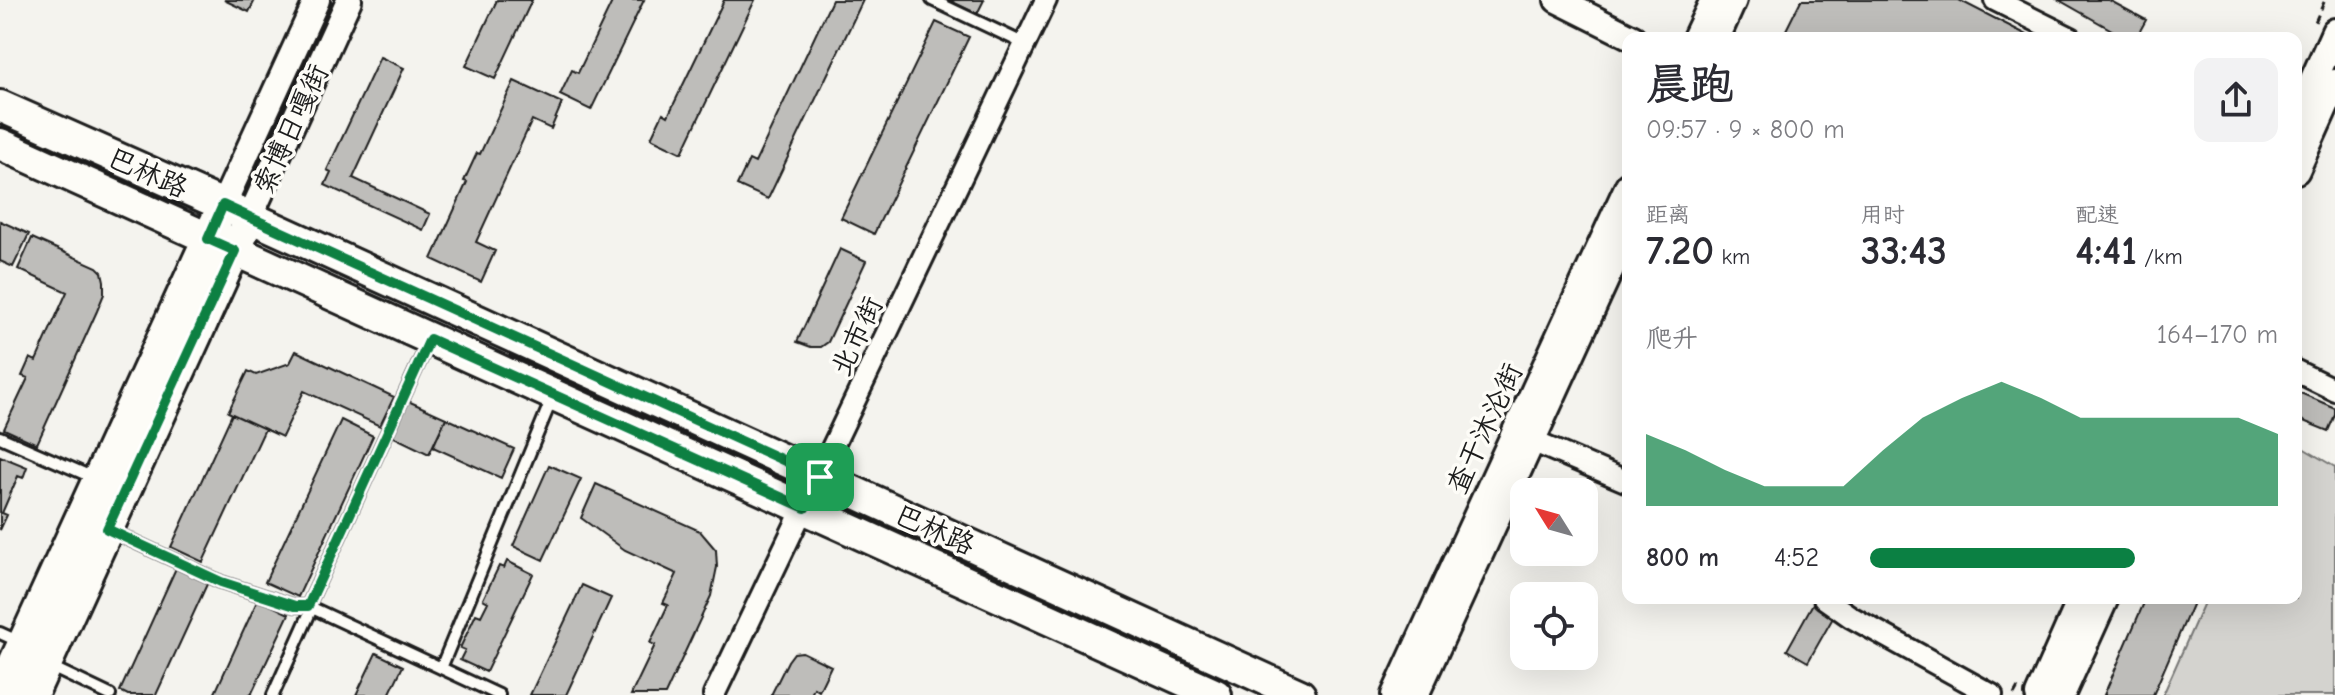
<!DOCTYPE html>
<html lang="zh">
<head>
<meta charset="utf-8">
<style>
	body { margin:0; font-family:"Comic Neue","LXGW WenKai TC",sans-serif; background:#f2f2f3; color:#2b2b33; height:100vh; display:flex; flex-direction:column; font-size:30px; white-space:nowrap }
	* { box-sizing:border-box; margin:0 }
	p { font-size:26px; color:#7c7c81 }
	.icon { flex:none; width:44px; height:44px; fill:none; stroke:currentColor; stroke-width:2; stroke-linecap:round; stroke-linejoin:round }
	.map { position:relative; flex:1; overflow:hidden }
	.drawer { position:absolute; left:1622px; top:32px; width:680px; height:572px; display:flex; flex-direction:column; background:#fff; border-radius:16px; box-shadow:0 8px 32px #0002 }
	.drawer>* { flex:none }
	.needle { width:52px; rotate:307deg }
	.buttons { position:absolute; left:1510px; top:478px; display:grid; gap:16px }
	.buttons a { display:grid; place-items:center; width:88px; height:88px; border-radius:16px; background:#fff; box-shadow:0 8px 32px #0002; font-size:40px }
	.pin { position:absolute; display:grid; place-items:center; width:68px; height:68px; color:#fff; margin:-34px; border-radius:16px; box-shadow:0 4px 12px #0006 }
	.round { display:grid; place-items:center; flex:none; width:84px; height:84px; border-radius:16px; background:#f2f2f3 }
	.headline { display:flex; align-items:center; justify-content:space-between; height:136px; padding:0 24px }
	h1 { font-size:44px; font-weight:700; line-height:60px }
	.stats { display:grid; grid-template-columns:repeat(3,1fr); gap:12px; height:136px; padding:8px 24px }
	.stats div { display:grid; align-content:center }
	.stats b { font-size:40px; font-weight:700 }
	.stats small { font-size:22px; font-weight:400 }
	.stats p { font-size:22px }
	.chart { height:224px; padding:16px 24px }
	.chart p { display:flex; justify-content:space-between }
	.chart svg { width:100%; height:144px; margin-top:8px; fill:#0b8043; opacity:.7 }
	ul { padding:0 24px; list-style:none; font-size:26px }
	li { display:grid; grid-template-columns:128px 96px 1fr; align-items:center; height:60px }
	li i { height:20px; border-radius:10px; background:#0b8043 }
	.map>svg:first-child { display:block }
	.green { fill:#d4d3cf; stroke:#787876; stroke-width:2 }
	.building { fill:#bebdba; stroke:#1c1c1c; stroke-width:2 }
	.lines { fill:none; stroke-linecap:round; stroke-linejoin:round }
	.service-casing { stroke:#1c1c1c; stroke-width:16 }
	.minor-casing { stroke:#1c1c1c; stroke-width:26 }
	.tertiary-casing { stroke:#1c1c1c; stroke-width:30 }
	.secondary-casing { stroke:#1c1c1c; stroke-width:32 }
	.primary-casing { stroke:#1c1c1c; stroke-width:36 }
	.path { stroke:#1c1c1c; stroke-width:3; stroke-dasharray:8 6; stroke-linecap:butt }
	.service { stroke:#fdfcf7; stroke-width:10 }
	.minor { stroke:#fdfcf7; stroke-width:20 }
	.tertiary { stroke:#fdfcf7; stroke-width:24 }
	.secondary { stroke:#fdfcf7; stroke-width:26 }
	.primary { stroke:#fdfcf7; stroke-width:30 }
	.route-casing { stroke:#fff; stroke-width:16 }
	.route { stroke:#0b8043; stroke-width:10 }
	.labels { text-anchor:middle; stroke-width:7; stroke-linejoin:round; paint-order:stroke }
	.street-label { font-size:28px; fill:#1c1c1c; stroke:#fdfcf7 }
</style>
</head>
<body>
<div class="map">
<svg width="2335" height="695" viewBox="0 0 2335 695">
	<rect width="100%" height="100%" fill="#f4f3ee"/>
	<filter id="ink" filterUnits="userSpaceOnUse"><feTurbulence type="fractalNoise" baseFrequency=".0125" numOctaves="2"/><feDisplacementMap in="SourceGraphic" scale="16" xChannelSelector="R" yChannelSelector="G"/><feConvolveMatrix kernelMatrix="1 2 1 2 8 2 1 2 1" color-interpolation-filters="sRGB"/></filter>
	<g filter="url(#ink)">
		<path class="green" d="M2296,444L2335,467V695H2163L2206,598H2296Z"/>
		<path class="building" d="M224,0H255L249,12Z
			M497,0H532L495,79L466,66Z
			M613,0H644L591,110L560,95L572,70L578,73Z
			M724,0H755L682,153L651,138L663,113L668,116Z
			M832,0H863L768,199L737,185L749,160L755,163Z
			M948,0H984L977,14Z
			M1801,0H1959L2033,38H1782Z
			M2059,0H2109L2146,20L2136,38H2126Z
			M936,22L969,37L874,234L841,218Z
			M380,57L404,68L353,178L430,214L423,230L325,185L331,172L327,170Z
			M514,81L562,103L551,129L532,120L476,242L495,251L481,282L432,259L467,182L464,181L477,153L480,154Z
			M0,221L29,234L13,267L0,261Z
			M32,238L97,267L102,272L104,281V294L97,311L37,444L4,429L28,378L22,376L30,358L36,361L67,292L18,269Z
			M840,249L866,261L828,342L821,347H811L797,342Z
			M296,351L394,397L380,426L304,391L282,437L228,412L248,371L256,375L290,363Z
			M2296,391L2335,408V415L2328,431L2296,418Z
			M408,401L446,418L429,454L392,436Z
			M232,414L265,429L203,562L171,547Z
			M446,418L514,449L501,478L433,447Z
			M341,420L373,436L298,597L265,582Z
			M0,456L27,467L23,478L18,476L2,513L7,515L0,530Z
			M549,465L581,479L543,560L513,546Z
			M596,484L700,531L716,550L717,567L711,596L665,695H631L655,645L650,643L668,605L663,603L677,574L625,550L581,518Z
			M507,561L533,574L486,672L460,660L465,650L460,648L476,614L481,616L488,602L483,599L499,566L504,568Z
			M176,568L208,582L156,695H128L120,691Z
			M582,585L611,598L566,695H530Z
			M1816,598L1838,609L1808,662L1787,650Z
			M2146,598H2195L2153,695H2104Z
			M258,599L289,614L251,695H214Z
			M802,652L831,666L819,691L814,688L811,695H771L788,661L794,653Z
			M376,653L403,666L389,695H356Z"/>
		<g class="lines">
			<defs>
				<path id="service" d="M932,0L1025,44
					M0,437L94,478
					M109,530L221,582L295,606H308L499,695
					M308,606L429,341
					M0,633L20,642
					M47,665L110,695
					M441,668L553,396
					M273,695L312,608"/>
				<path id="minor" d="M1995,0L2071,38
					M2296,371L2335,390
					M1532,441L1628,482
					M1824,598L1851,617L1992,695
					M714,695L1046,0"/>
				<path id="tertiary" d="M1557,0L1633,38
					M1695,38L1713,0
					M1717,38L1734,0
					M223,205L317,0
					M250,217L349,0
					M1394,695L1628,185
					M1416,695L1628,232"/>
				<path id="secondary" d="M2296,119L2335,32
					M2296,170L2335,83
					M2039,695L2082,598
					M2061,695L2105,598"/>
				<path id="primary" d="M0,106L250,217L1300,695
					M0,144L1216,695
					M0,694L216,221
					M32,695L242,235"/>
			</defs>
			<use href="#service" class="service-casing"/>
			<use href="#minor" class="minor-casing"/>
			<use href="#tertiary" class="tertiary-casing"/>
			<use href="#secondary" class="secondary-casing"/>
			<use href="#primary" class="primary-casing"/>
			<path class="path" d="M2315,22L2325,0
				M2014,695L2019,686"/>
			<use href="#service" class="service"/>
			<use href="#minor" class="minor"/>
			<use href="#tertiary" class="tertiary"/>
			<use href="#secondary" class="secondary"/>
			<use href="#primary" class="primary"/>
		</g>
	</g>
	<g class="lines" filter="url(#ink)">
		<defs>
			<path id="route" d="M223,205L820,477L805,508L430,339L308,606H295L221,582L107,529L235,251L208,239Z"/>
		</defs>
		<use href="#route" class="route-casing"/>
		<use href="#route" class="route"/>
	</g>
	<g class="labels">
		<g class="street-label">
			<text transform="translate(290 129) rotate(-65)" y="10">索博日嘎街</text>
			<text transform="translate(148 172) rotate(24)" y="10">巴林路</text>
			<text transform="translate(856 336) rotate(-65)" y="10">北市街</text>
			<text transform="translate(1484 428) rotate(-65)" y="10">查干沐沦街</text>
			<text transform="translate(935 529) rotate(24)" y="10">巴林路</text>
		</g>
	</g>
</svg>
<div class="buttons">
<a><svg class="needle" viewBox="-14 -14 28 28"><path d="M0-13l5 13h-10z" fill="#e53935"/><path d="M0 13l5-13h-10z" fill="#7c7c81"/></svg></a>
<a><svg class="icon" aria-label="locate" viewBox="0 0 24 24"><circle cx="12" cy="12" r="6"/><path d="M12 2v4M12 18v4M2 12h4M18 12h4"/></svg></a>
</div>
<div class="pin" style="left:820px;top:477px;background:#1e9e55"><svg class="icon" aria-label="arrive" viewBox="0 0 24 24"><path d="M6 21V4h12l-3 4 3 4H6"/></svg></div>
<section class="drawer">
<div class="headline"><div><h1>晨跑</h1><p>09:57 · 9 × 800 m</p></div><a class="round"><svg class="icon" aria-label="share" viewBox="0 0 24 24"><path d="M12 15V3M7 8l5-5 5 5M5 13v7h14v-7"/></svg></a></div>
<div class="stats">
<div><p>距离</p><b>7.20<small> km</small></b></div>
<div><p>用时</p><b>33:43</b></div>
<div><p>配速</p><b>4:41<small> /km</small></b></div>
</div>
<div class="chart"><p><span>爬升</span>164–170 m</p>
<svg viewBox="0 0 160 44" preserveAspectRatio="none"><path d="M0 44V22L10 27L20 33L30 38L40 38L50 38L60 27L70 17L80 11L90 6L100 11L110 17L120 17L130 17L140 17L150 17L160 22V44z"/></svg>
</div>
<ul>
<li><b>800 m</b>4:52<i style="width:65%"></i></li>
</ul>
</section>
</div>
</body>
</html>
